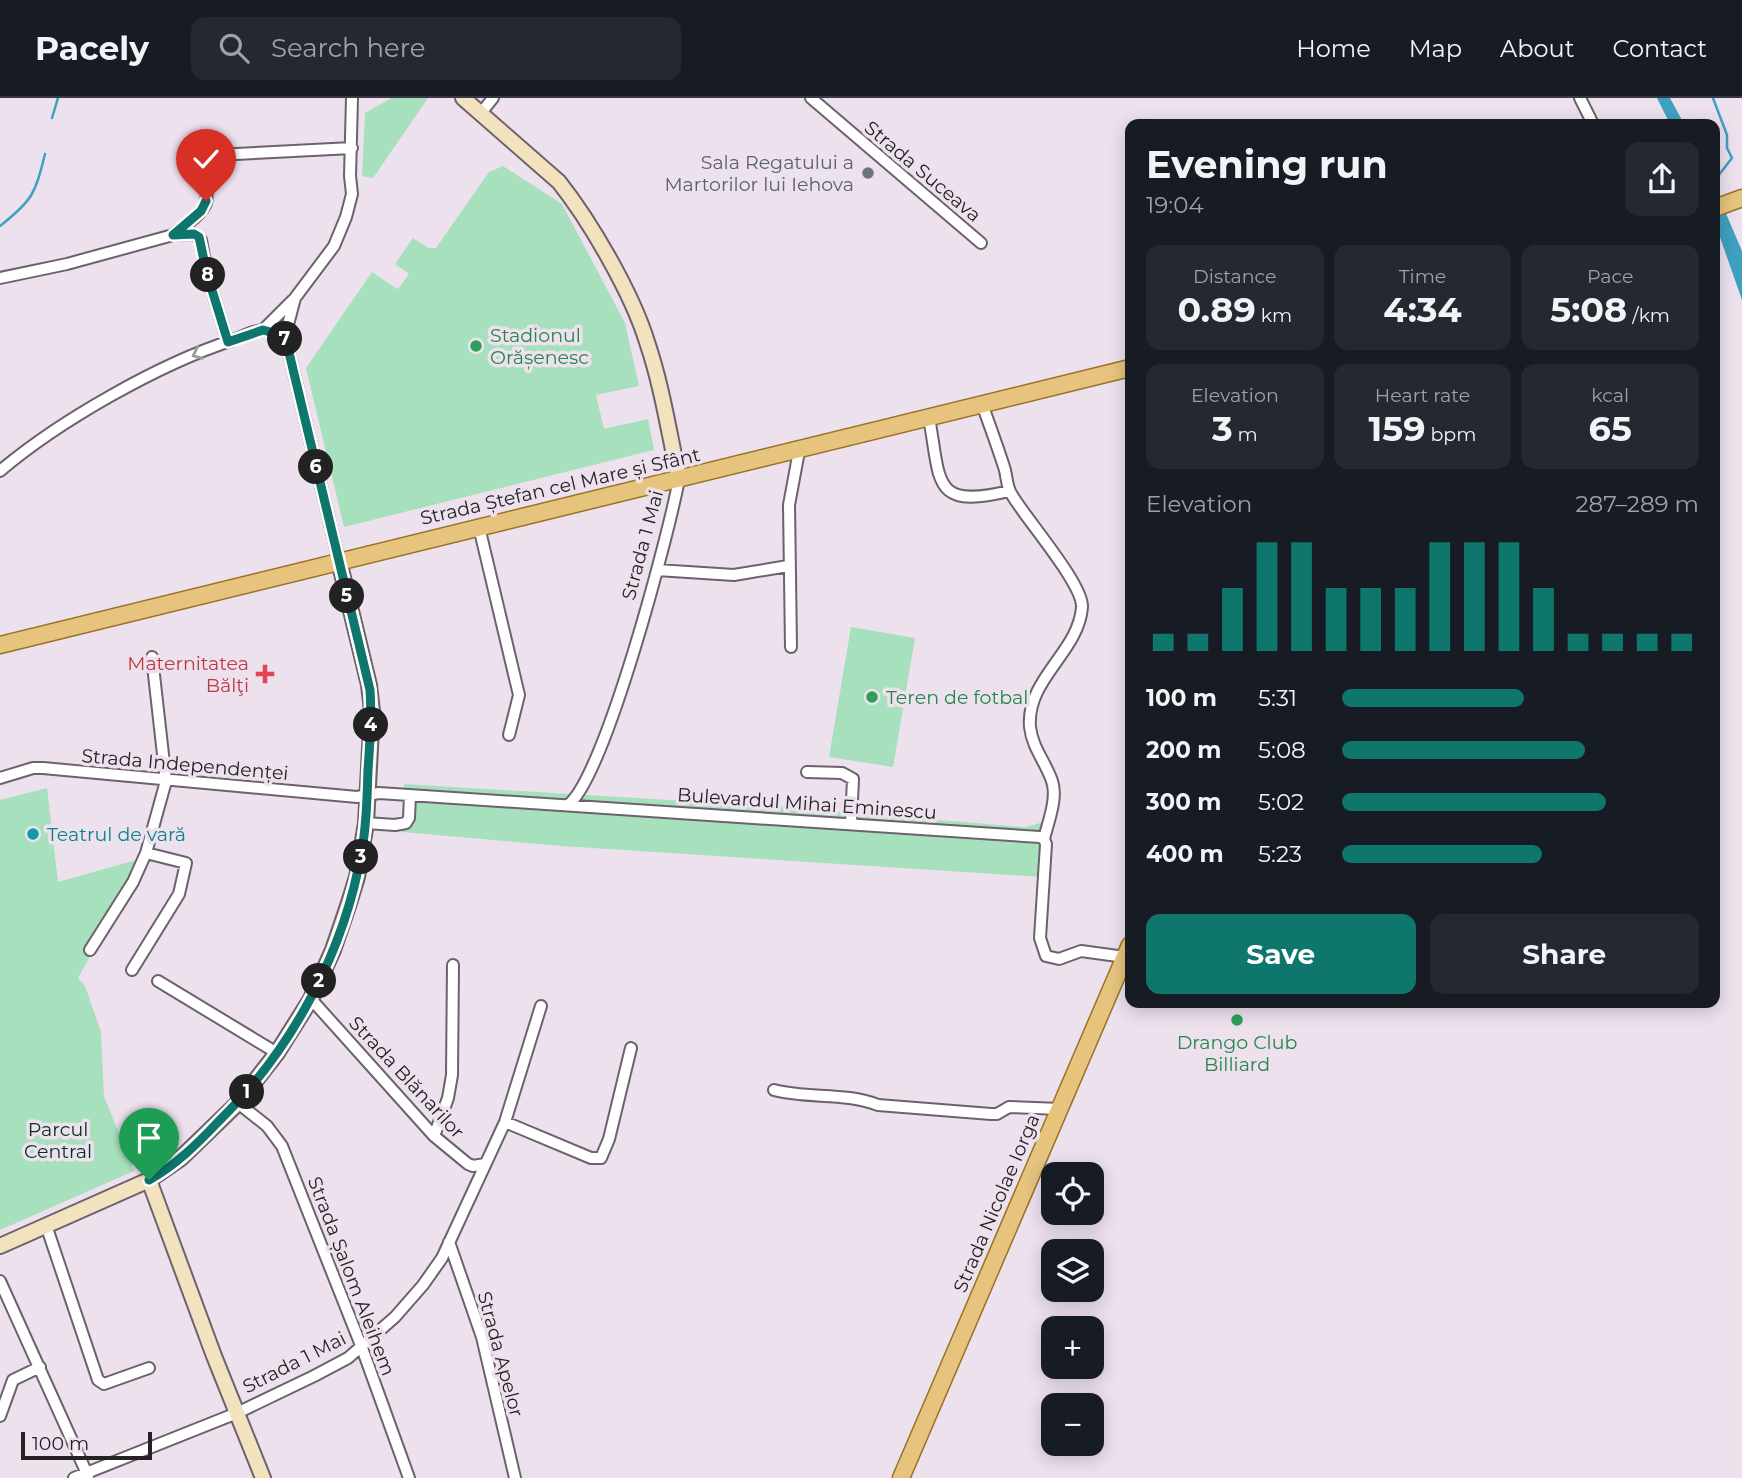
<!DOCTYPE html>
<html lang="en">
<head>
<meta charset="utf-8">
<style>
	body { margin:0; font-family:Montserrat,sans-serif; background:#242831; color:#f1f3f6; height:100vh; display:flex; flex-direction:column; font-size:26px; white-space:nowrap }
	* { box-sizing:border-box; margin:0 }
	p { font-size:23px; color:#9ea1a6 }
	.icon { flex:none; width:38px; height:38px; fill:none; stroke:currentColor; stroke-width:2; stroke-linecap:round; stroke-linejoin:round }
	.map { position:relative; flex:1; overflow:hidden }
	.details { position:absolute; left:1125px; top:21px; width:595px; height:889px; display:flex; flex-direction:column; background:#171b24; border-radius:14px; box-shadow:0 4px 18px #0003 }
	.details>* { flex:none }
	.tools { position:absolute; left:1041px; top:1064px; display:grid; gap:14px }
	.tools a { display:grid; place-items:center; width:63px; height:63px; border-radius:14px; background:#171b24; box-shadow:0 4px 18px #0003; font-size:35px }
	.scale { position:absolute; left:21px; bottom:18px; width:131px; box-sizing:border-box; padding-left:7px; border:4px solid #252125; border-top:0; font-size:19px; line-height:24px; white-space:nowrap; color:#252125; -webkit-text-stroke:5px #ede1ee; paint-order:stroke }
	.pin { position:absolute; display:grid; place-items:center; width:60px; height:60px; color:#fff; margin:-72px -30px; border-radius:50% 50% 50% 0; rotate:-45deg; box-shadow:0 0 7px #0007 }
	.pin .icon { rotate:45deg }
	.km { position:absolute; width:35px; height:35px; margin:-18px; border-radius:50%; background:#222; color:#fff; font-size:19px; line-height:35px; text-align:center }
	.round { display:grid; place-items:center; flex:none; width:74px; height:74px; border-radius:14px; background:#242831 }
	.head { display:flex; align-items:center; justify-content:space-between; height:119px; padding:0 21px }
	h1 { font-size:38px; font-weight:700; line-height:52px }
	.metrics { display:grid; grid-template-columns:repeat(3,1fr); gap:10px; height:119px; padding:7px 21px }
	.metrics div { display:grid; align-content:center; border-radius:14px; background:#242831; text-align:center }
	.metrics b { font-size:35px; font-weight:700 }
	.metrics small { font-size:19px; font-weight:400 }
	.metrics p { font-size:19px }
	.chart { height:196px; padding:14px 21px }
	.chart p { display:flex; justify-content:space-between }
	.chart svg { width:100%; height:126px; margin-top:7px; stroke:#0f766e; stroke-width:6 }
	.action { display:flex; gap:14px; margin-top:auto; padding:14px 21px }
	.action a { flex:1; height:80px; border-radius:14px; background:#0f766e; color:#fff; font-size:28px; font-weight:700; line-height:80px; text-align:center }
	.action a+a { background:#242831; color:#f1f3f6 }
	ul { padding:0 21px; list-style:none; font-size:23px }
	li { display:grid; grid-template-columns:112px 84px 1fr; align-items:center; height:52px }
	li i { height:18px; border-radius:9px; background:#0f766e }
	header { display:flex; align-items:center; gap:42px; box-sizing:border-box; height:98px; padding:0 35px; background:#171b24; border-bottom:2px solid #363941 }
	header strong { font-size:33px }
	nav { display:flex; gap:38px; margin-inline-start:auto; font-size:24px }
	.search { width:490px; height:63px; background:#242831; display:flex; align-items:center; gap:18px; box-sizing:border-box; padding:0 24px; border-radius:14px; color:#9ea1a6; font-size:26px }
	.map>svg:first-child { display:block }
	.green { fill:#a7e0bc }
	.water { fill:#3fa1c0 }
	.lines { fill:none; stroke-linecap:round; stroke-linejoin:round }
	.stream { stroke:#3fa1c0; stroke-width:2.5 }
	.street-casing { stroke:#6b626d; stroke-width:14 }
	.secondary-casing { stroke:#6b626d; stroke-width:18 }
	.primary-casing { stroke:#997227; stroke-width:19 }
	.street { stroke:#fff; stroke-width:10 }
	.secondary { stroke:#f3e2be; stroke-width:14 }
	.primary { stroke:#e7c47e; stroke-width:16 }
	.oneway { stroke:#9d9b9d }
	.route-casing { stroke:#fff; stroke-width:14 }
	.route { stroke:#0f766e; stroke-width:9 }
	.worship-dot { fill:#6b7280; stroke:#ede1ee; stroke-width:2.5 }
	.leisure-dot { fill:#2e9e5b; stroke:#ede1ee; stroke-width:2.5 }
	.health-dot { fill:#e0444e; stroke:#ede1ee; stroke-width:2.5 }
	.culture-dot { fill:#0f9aa8; stroke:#ede1ee; stroke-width:2.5 }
	.labels { text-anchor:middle; stroke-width:7; stroke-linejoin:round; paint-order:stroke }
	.worship-label { font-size:19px; fill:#5b616d; stroke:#ede1ee; text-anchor:end }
	.street-label { font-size:19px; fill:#252125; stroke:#ede1ee }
	.leisure-label { font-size:19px; fill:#27864d; stroke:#ede1ee; text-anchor:start }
	.health-label { font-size:19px; fill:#be3a42; stroke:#ede1ee; text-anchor:end }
	.culture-label { font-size:19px; fill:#0d838f; stroke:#ede1ee; text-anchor:start }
	.park-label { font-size:19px; fill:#05321c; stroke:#ede1ee }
</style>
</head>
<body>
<header>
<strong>Pacely</strong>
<div class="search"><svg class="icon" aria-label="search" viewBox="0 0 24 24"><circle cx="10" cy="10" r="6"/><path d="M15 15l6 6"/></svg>Search here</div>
<nav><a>Home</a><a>Map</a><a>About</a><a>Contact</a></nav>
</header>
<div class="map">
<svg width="1742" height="1380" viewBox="0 0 1742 1380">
	<rect width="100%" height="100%" fill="#ede1ee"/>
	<path class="green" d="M392,0H428L373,80L362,78L365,15Z
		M503,68L562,106L625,225L639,288L596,297L604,331L648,321L654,352L344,429L306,270L372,174L397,191L399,190L409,176L395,166L413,140L428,150H436L489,74Z
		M851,529L915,540L893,669L829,659Z
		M404,686L769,708L1025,729L1044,724L1042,779L561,748L402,734Z
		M47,690L58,784L136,762L135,777L78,880L85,888L101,934L104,998L134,1073L0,1132V702Z"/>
	<path class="water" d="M1657,0H1670L1684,26H1670Z
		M1715,90L1742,153V202L1715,125Z"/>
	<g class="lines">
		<path class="stream" d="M1713,0L1727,37V50L1732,60L1715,82
			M52,20L58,0
			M0,128C33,102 35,96 45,56"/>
		<defs>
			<path id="street" d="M811,0L981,145
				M1580,0L1593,26
				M481,15L493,0
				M173,137C182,129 202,117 206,105C210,90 197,76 210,60L216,57L352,50
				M0,180L67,166L173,137L194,136L201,142L207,176L228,244
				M263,232L293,202
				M982,306C990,328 998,350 1005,372C1007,381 1007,390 1012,397C1026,421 1083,486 1082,509C1079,554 1026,581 1030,629C1032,649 1046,665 1052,683C1058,700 1048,724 1044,741
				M929,320C941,383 931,412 1009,393
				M0,373C59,323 159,266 233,242C242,239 254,232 264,232C270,232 278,236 285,238
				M479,429L519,597L509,637
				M339,463L285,238L295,200L334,148L346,119L352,96L350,78L352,0
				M657,472L734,477L788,468
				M791,549L789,407L799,353
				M807,674L842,675L853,681L851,725
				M0,680L33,670H43L357,699L379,695L1040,739L1044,741L1046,746L1040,840L1046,858L1059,861L1081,853L1125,859
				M568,707C605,679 669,435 679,381
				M366,725L395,727L406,725L409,720L410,697
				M90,852L133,784L146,755L166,683L152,559
				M132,872L179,796L186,765L146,755
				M158,883L277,955
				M311,901L434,1038L468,1066L473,1068L485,1066
				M774,992C808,1001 845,994 878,1007L991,1016H997L1009,1009L1060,1011
				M238,1005L267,1028L282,1048L362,1250L409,1380
				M505,1024L591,1060H601L609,1041L631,950
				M434,1038L448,1000L452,977L453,867
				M46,1127L98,1282L104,1286L149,1270
				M449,1144L482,1239L515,1380
				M0,1183L88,1378
				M0,1318L13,1282L40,1269
				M74,1380L237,1315L314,1278L348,1260L395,1219L423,1187L442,1160L505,1024L541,908"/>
			<path id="secondary" d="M463,0L559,84C590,123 632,195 647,244C662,288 669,335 679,381
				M149,1082L214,1258L263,1380
				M0,1148L149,1082L181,1060L238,1005L277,955L311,901L333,852L348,808L357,779L366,725L372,613L369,587L339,463"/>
			<path id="primary" d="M1715,110L1742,100
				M0,547L1130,270
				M901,1380L1130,847"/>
		</defs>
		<use href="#street" class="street-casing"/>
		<use href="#secondary" class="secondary-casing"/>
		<use href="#primary" class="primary-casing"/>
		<use href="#street" class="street"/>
		<use href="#secondary" class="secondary"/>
		<use href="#primary" class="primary"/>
	</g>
	<defs><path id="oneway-chevron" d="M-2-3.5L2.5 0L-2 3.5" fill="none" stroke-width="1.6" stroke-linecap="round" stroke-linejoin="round" transform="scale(1.75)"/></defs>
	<use class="oneway" href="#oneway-chevron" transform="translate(197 256) rotate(155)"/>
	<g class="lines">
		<defs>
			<path id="route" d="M149,1082C176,1067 197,1046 218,1024C292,952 345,853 362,751C367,725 367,698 368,672C370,645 372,619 370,592L285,238L263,232L228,244L207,176L199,139L194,136L173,137L201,113L206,103"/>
		</defs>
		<use href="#route" class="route-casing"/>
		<use href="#route" class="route"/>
	</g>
	<circle class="worship-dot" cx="868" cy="75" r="7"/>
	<g class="leisure-dot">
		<circle cx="476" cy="248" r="7"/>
		<circle cx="872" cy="599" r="7"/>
		<circle cx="1237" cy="922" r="7"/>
	</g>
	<path class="health-dot" d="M261.5 565.5h7v7h7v7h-7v7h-7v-7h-7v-7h7z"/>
	<circle class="culture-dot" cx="33" cy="736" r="7"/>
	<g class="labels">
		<g class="worship-label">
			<text x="854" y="71">Sala Regatului a<tspan x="854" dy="22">Martorilor lui Iehova</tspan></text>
		</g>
		<g class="street-label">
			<text transform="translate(923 73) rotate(40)" y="7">Strada Suceava</text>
			<text transform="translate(560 388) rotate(-13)" y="7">Strada Ștefan cel Mare și Sfânt</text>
			<text transform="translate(642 447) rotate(-75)" y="7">Strada 1 Mai</text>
			<text transform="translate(185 666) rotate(5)" y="7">Strada Independenței</text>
			<text transform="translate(807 705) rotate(4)" y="7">Bulevardul Mihai Eminescu</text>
			<text transform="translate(407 979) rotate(47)" y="7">Strada Blănarilor</text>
			<text transform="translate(996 1105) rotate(-67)" y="7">Strada Nicolae Iorga</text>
			<text transform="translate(352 1178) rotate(69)" y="7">Strada Șalom Aleihem</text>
			<text transform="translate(501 1256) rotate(75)" y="7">Strada Apelor</text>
			<text transform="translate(294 1264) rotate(-27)" y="7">Strada 1 Mai</text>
		</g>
		<g class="leisure-label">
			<text x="490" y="244">Stadionul<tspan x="490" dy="22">Orășenesc</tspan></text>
			<text x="886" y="606">Teren de fotbal</text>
			<text x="1237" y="951" text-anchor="middle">Drango Club<tspan x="1237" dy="22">Billiard</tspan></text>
		</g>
		<g class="health-label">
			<text x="249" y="572">Maternitatea<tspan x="249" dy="22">Bălţi</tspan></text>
		</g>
		<g class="culture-label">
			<text x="47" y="743">Teatrul de vară</text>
		</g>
		<g class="park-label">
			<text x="58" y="1038">Parcul<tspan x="58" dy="22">Central</tspan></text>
		</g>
	</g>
</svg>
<div class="tools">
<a><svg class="icon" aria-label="locate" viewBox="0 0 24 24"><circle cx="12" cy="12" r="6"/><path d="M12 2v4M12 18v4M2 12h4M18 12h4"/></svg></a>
<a><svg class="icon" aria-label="layers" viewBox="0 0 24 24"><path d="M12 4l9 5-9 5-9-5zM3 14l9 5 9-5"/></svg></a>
<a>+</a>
<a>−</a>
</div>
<div class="scale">100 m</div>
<div class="pin" style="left:149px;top:1082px;background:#1e9e55"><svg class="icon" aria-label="arrive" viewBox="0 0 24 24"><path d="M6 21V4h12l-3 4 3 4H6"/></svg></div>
<div class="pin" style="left:206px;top:103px;background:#d93025"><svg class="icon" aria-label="check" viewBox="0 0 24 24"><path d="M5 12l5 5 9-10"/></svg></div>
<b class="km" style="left:247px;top:994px">1</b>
<b class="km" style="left:319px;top:883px">2</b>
<b class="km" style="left:361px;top:759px">3</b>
<b class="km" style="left:371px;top:627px">4</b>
<b class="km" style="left:347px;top:498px">5</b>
<b class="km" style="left:316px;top:369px">6</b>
<b class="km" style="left:285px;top:241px">7</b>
<b class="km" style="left:208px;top:177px">8</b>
<section class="details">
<div class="head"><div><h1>Evening run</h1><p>19:04</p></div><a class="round"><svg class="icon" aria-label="share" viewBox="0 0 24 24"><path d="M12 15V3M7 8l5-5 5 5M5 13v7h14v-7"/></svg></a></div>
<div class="metrics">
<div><p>Distance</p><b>0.89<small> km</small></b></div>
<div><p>Time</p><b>4:34</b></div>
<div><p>Pace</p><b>5:08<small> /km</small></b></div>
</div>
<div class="metrics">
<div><p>Elevation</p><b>3<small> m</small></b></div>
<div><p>Heart rate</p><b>159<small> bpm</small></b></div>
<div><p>kcal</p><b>65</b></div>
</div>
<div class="chart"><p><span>Elevation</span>287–289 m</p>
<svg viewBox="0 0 160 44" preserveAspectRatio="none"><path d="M5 44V38M15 44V38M25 44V22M35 44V6M45 44V6M55 44V22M65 44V22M75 44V22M85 44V6M95 44V6M105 44V6M115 44V22M125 44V38M135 44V38M145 44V38M155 44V38"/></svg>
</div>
<ul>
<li><b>100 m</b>5:31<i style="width:51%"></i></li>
<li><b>200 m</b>5:08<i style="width:68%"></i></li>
<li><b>300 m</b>5:02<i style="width:74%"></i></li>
<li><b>400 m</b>5:23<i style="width:56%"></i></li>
</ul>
<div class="action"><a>Save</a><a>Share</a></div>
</section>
</div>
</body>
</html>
